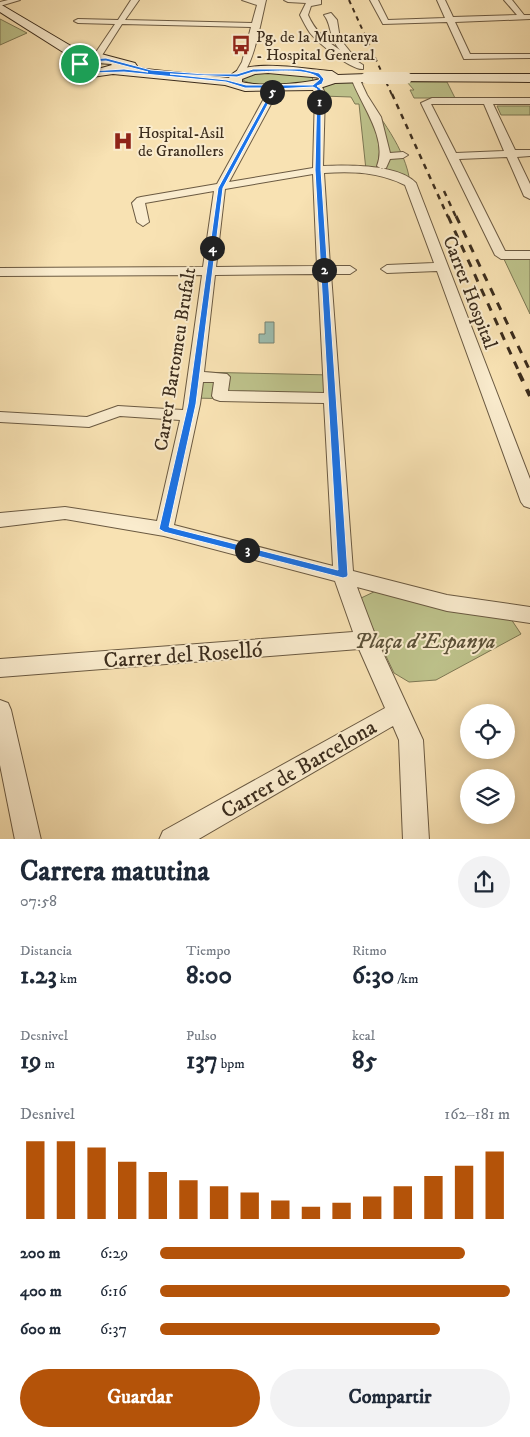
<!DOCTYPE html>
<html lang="es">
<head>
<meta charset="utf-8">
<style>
	body { margin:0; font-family:"IM FELL DW Pica",serif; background:#f2f2f3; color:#1f2937; height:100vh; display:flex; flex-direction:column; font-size:19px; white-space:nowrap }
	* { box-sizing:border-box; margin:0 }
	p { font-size:16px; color:#747a83 }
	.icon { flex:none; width:28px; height:28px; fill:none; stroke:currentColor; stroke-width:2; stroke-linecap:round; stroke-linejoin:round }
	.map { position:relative; height:839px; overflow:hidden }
	.drawer { display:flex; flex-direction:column; background:#fff; flex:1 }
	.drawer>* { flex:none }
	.fabs { position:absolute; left:460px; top:704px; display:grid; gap:10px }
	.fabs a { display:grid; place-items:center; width:55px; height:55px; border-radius:50%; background:#fff; box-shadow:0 2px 12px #0003; font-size:25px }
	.pin { position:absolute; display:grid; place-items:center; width:42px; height:42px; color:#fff; margin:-21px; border:2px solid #fff; border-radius:50%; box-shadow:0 1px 5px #0007 }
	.km { position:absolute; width:25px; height:25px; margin:-12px; border-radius:50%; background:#222; color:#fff; font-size:14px; line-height:25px; text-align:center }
	.round { display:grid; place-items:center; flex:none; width:52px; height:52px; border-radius:26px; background:#f2f2f3 }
	.summary { display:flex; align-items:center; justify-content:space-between; height:85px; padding:0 20px }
	h1 { font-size:28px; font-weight:800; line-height:38px }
	.metrics { display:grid; grid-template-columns:repeat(3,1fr); gap:8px; height:85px; padding:5px 20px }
	.metrics div { display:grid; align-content:center }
	.metrics b { font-size:25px; font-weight:800 }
	.metrics small { font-size:14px; font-weight:400 }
	.metrics p { font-size:14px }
	.chart { height:140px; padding:10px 20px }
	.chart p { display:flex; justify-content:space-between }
	.chart svg { width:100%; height:90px; margin-top:5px; stroke:#b45309; stroke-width:6 }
	.primary-button { display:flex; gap:10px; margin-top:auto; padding:10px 20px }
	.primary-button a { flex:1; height:58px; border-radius:30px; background:#b45309; color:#fff; font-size:20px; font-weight:800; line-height:58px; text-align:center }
	.primary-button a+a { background:#f2f2f3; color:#1f2937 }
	ul { padding:0 20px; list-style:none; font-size:16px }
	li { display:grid; grid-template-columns:80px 60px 1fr; align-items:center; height:38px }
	li i { height:12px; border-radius:6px; background:#b45309 }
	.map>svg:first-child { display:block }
	.green { fill:#bec38c; stroke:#7d7854 }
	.water { fill:#9dbdaf; stroke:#768375 }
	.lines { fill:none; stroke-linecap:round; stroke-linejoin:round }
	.street-casing { stroke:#6b5a42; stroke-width:2 }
	.secondary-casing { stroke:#3c2d1d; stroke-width:2 }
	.street { fill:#faecce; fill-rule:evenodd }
	.secondary { fill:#faecce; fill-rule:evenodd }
	.rail-far3 { stroke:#3c2d1d; stroke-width:2; stroke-dasharray:4.5 4.5; stroke-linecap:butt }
	.rail-far2 { stroke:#3c2d1d; stroke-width:2.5; stroke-dasharray:5.5 5.5; stroke-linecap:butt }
	.rail-far1 { stroke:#3c2d1d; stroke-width:3; stroke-dasharray:8 8; stroke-linecap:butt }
	.rail { stroke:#3c2d1d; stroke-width:4; stroke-dasharray:9 9; stroke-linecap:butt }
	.secondary-bridge-casing { stroke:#3c2d1d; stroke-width:12; stroke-linecap:butt }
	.secondary-bridge { stroke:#faecce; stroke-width:12 }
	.route { fill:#1a73e8; stroke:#fff; fill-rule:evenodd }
	.labels { text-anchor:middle; stroke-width:4; stroke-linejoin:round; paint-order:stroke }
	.far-poi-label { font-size:16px; fill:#3c2d1d; stroke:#faecce; text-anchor:start }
	.street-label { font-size:19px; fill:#3c2d1d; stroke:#faecce }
	.near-park-label { font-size:22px; font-style:italic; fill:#5c5239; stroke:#faecce }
	.near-street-label { font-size:22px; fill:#3c2d1d; stroke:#faecce }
</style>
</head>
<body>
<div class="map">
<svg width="530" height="840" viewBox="0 0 530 840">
	<rect width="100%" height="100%" fill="#f8e2b3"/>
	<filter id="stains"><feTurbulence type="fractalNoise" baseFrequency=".004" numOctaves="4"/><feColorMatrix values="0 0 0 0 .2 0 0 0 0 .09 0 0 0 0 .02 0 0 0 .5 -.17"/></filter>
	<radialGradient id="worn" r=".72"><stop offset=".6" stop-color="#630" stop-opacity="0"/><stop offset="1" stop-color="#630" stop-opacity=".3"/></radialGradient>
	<path class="green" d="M0,19L2,20L27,33L0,45Z
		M257,73H297L312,77L313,80C302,87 254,88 243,80V78Z
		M359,79L360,88C379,117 406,148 410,183L366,170L359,104H355L351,97L322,96L324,85L330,82Z
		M407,82H447L455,98H414L410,90H414Z
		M497,106H530V115H501Z
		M502,255H530V314Z
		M196,372L332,375L334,401L193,398Z
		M380,589L511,619L521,634L436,680L409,682L394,673L359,599Z"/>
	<path class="water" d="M265,322H274V343H259V334H265Z"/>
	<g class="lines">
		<defs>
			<path id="street" d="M8,0H20L0,6V2Z
				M131,0H139L125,20L252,23L257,5L242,0H266C262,16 253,71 239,77L235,74L242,62L251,27L122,24L99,60H93L92,58L115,24L78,23L74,21L78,19L118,20Z
				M284,0H321V4L311,6L308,15C315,31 326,41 340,50C328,36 332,25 324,15L331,13L337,20L340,39L352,54L349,56L363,65V69C351,70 318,43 310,33C306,27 303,21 300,15L306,3L288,2Z
				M370,0H378L388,20L445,18L437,0H445L453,17L517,15L504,0H512L524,15H530V19L455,22L470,54H530V58L464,59L447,22L383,24Z
				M356,77L360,80L367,95L381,117L390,153L403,152L408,155L403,158L390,159L386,168L382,169L377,166C388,138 361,105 352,80Z
				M314,83L322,87L325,93L323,166C348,165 398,164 416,183L530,479V508L524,506L521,502L437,271L387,273L381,269L387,265L434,263L405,185C379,172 352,171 324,173L330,266H350L356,270L350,274H331L353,571L447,595L530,607V623L447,611L357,587L377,640L423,740L429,840H403L399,740L393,726L197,840H159L163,831L385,708L359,649L0,677V659L353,632L335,581L164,536L65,519L0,527V513L65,507L157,521L180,420L120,416L89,427L0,422V412L87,417L118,406L183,410L202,275L0,276V268L203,267L214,191L145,203L149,222L143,226L137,222L132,203L137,198L141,197L217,184L267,93L269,87L273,84L277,87V93L229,182L313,168L315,93L310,86ZM313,174L317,266L216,267L225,189ZM318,274L324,393L228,391L230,377L227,374L204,372L215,275ZM203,382H214L212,396L214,399L220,401L324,403L333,566L174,525L200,404Z
				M432,98H530V104H493L515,150H530V156L517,157L530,184V199L524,196L507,157L459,159L505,251H530V259H501L495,255L421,103ZM431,104H484L504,151L456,153Z
				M0,700L8,703L11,710L41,840H15L0,765Z"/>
			<path id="secondary" d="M0,4L71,46L135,63L137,66L136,68L229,78C241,56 310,70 332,71L338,75L367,74L373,78L367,82L335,83L314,90L245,91L225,85L113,74L92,77L78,72L73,66L84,58L63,52L0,12ZM97,63L111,64L112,65L98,69L86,66ZM268,73L323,78C308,84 258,87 242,82V79L255,74Z
				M406,74H530V82L401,81L400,78L401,75Z"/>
		</defs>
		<use href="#street" class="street-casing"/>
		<use href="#secondary" class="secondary-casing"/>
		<use href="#street" class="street"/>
		<use href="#secondary" class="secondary"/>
		<path class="rail-far3" d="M349,0L392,95"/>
		<path class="rail-far2" d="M392,94L448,217
			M444,191L456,217"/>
		<path class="rail-far1" d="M448,216L520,374
			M456,216L530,371"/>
		<path class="rail" d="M519,373L530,396"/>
		<defs>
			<path id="secondary-bridge" d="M367,78H406"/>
		</defs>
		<use href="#secondary-bridge" class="secondary-bridge-casing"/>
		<use href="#secondary-bridge" class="secondary-bridge"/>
	</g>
	<path class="route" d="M106,58L151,70L204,74H237L253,69H301L319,73L324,79L322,84L317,86L321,89V170L348,575L347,577L343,578L164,532L159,529L188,404L218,188L270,93V88H245L226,82L124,72L89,73L77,68L79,63L88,59ZM106,61L148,72L124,69L90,71L82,68V65L89,62ZM253,72C269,72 309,67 320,79L313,85H246L227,80L170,74L237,77ZM313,87L317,89L315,170L338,570L169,527L196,404L223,188L274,93L275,89Z"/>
	<defs>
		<symbol id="bus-bare" viewBox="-9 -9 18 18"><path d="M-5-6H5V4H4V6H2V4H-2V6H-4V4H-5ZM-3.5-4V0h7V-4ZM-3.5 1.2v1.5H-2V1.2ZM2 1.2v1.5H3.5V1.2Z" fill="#8f2418" stroke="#faecce" stroke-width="2.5" paint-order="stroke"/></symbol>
		<symbol id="hospital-bare" viewBox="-9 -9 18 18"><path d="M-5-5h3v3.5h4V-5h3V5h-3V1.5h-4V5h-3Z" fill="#8f2418" stroke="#faecce" stroke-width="2.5" paint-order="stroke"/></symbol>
	</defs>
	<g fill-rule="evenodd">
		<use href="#bus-bare" x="227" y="31" width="28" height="28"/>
		<use href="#hospital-bare" x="109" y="127" width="28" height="28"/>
	</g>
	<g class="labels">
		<g class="far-poi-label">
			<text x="256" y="42">Pg. de la Muntanya<tspan x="256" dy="18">- Hospital General</tspan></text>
			<text x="138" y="138">Hospital-Asil<tspan x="138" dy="18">de Granollers</tspan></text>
		</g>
		<g class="street-label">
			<text transform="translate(471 292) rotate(69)" y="7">Carrer Hospital</text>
			<text transform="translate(174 359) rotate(-81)" y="7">Carrer Bartomeu Brufalt</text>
		</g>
		<g class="near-park-label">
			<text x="425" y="648">Plaça d'Espanya</text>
		</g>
		<g class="near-street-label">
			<text transform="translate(183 654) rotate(-4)" y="8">Carrer del Roselló</text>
			<text transform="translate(298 768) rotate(-30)" y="8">Carrer de Barcelona</text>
		</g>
	</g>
	<rect width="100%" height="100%" filter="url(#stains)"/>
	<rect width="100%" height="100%" fill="url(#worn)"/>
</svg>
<div class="fabs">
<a><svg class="icon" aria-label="locate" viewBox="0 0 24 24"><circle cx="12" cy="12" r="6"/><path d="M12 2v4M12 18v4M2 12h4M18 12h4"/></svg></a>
<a><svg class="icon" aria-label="layers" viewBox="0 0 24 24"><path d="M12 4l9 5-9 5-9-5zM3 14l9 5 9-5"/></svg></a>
</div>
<div class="pin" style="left:80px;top:64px;background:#1e9e55"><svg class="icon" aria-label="arrive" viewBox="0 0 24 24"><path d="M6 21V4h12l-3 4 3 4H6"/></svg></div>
<b class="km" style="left:319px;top:102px">1</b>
<b class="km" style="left:324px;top:270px">2</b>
<b class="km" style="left:247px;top:550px">3</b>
<b class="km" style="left:212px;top:248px">4</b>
<b class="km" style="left:272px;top:92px">5</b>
</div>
<section class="drawer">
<div class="summary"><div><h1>Carrera matutina</h1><p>07:58</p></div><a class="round"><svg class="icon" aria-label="share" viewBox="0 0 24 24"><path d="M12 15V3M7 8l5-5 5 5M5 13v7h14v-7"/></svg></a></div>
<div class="metrics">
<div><p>Distancia</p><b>1.23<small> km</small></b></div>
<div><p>Tiempo</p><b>8:00</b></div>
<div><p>Ritmo</p><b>6:30<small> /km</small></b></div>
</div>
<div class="metrics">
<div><p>Desnivel</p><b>19<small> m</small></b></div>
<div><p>Pulso</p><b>137<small> bpm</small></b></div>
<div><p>kcal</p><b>85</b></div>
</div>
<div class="chart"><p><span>Desnivel</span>162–181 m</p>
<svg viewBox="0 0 160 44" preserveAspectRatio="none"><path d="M5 44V6M15 44V6M25 44V9M35 44V16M45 44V21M55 44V25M65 44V28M75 44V31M85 44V35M95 44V38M105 44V36M115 44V33M125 44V28M135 44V23M145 44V18M155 44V11"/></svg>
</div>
<ul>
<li><b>200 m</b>6:29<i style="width:87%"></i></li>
<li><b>400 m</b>6:16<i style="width:100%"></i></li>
<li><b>600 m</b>6:37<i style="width:80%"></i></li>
</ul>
<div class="primary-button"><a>Guardar</a><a>Compartir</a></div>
</section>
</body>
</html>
